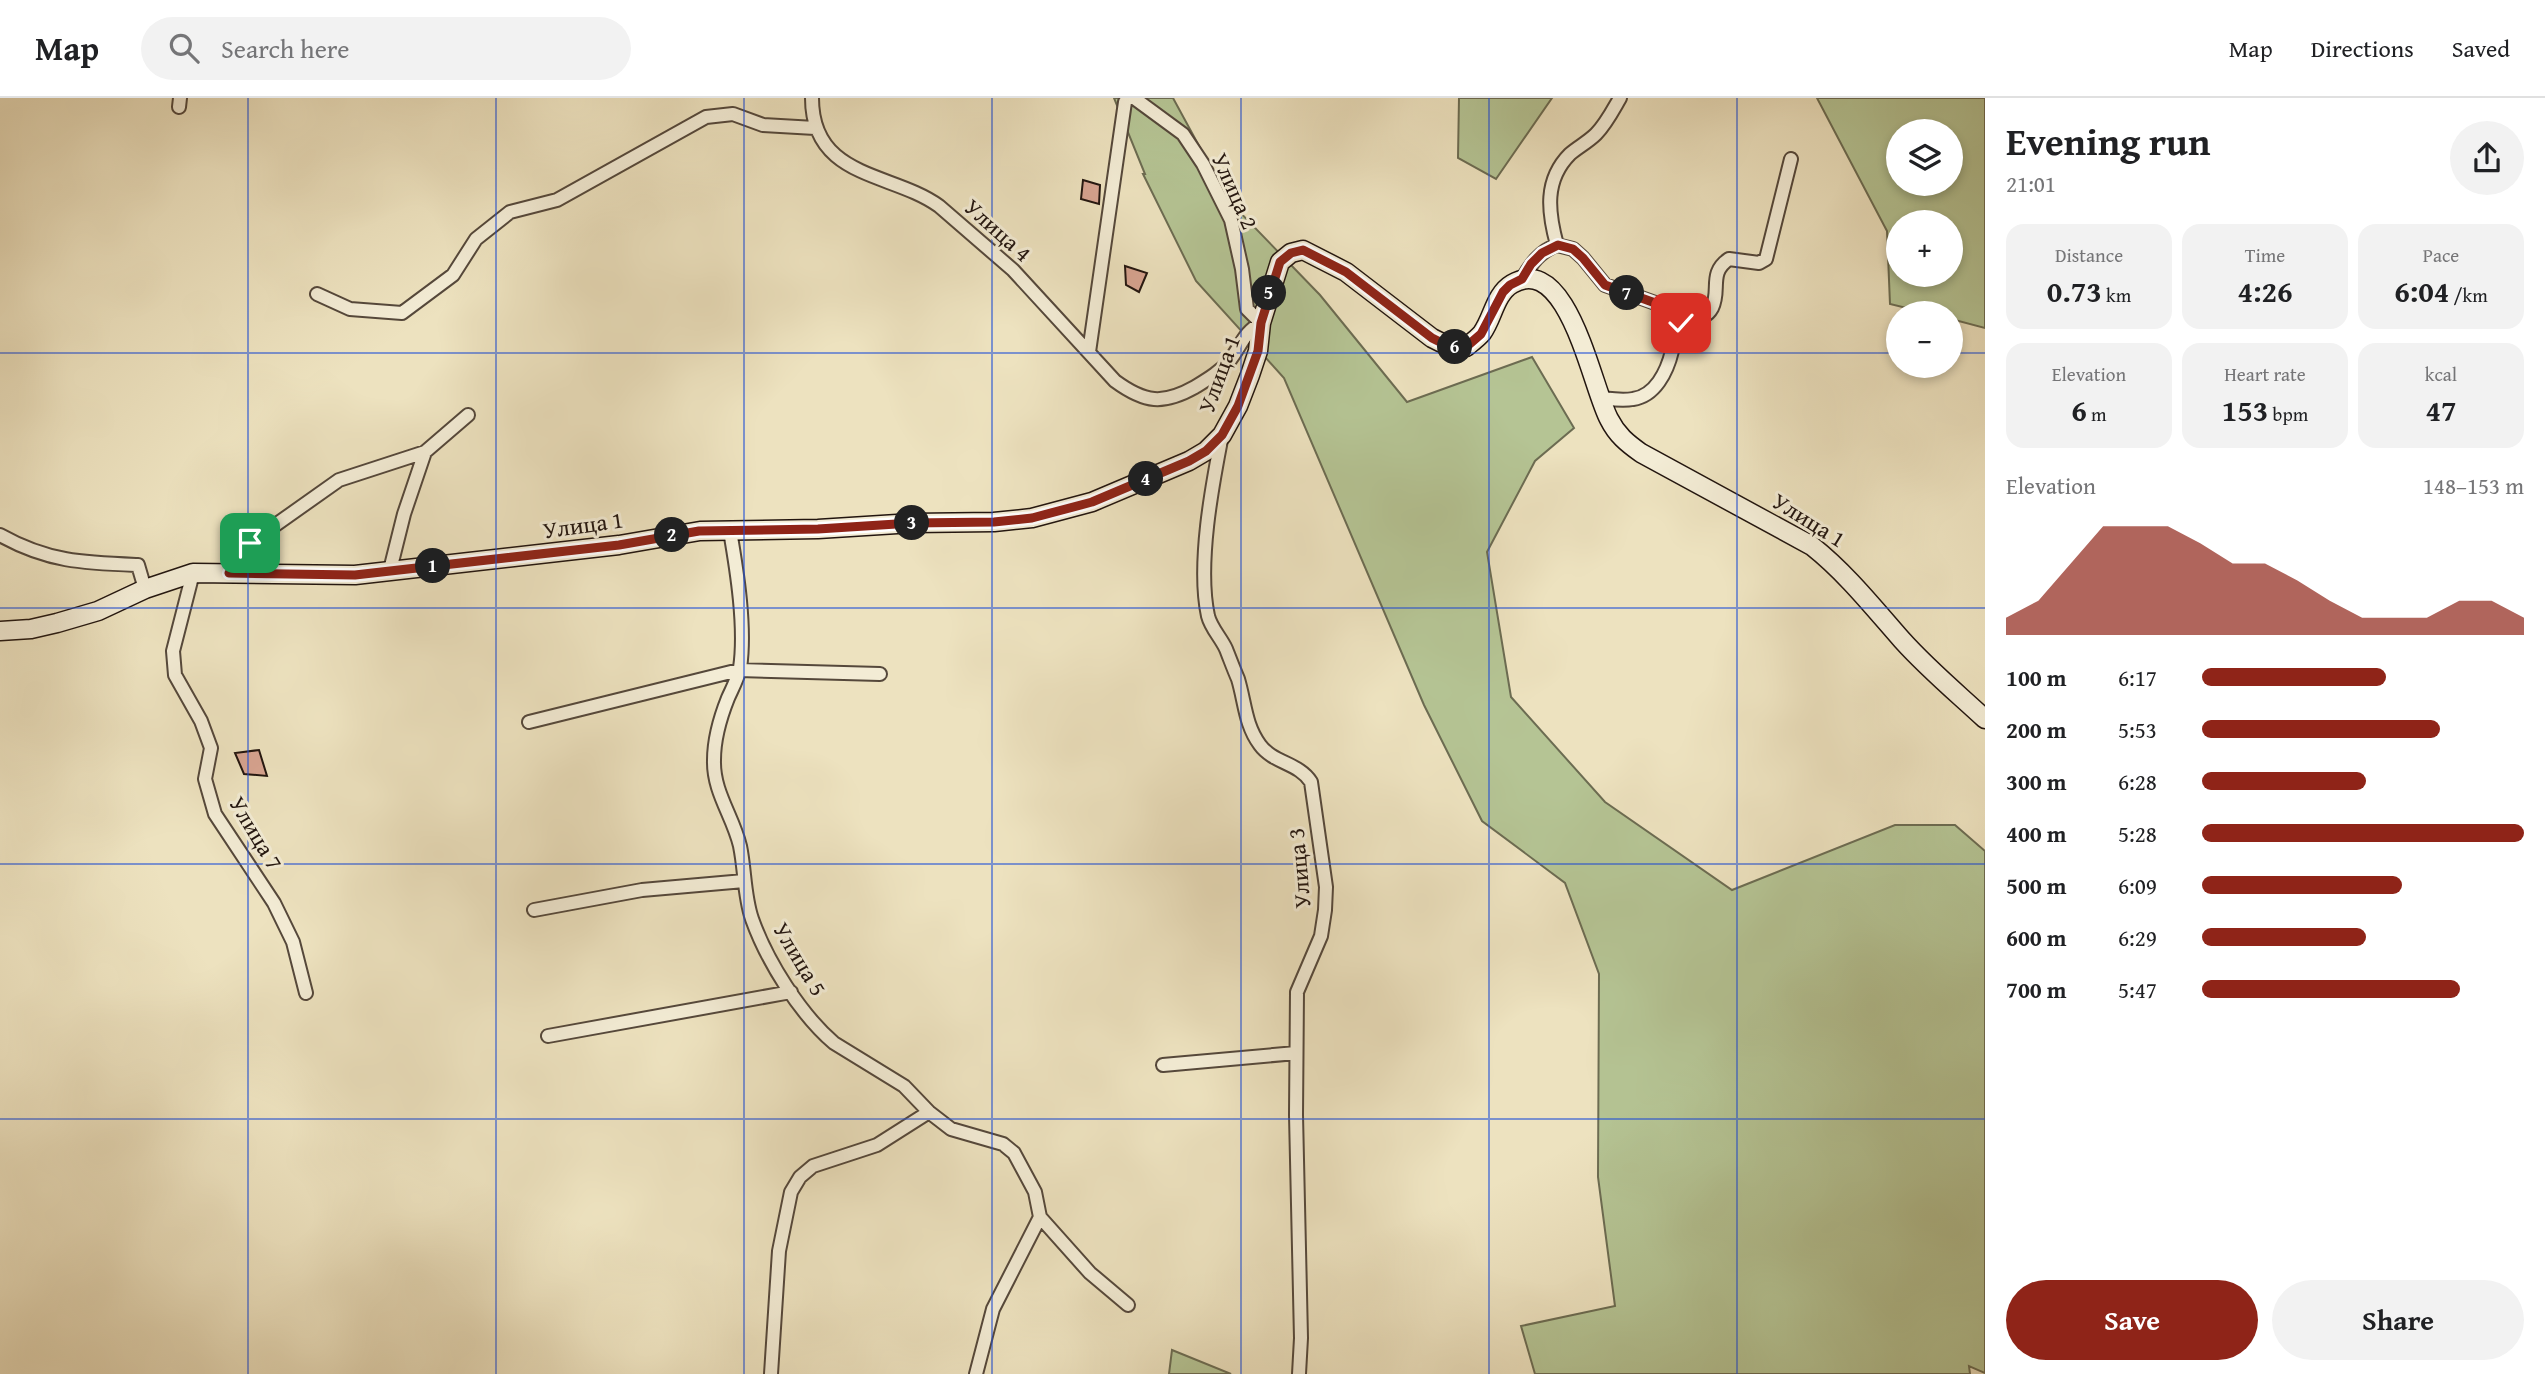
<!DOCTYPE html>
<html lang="en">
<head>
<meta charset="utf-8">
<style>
	body { margin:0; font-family:"Gentium Book Plus",serif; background:#f2f2f2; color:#202124; height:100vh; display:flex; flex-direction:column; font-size:26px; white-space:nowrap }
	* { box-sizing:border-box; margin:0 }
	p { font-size:23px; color:#757577 }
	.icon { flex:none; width:38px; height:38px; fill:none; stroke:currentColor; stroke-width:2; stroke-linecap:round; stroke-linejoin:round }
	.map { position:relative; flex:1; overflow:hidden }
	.side { display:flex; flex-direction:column; background:#fff; width:560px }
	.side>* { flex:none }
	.buttons { position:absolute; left:1886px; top:21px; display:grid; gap:14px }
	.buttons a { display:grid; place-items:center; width:77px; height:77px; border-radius:50%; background:#fff; box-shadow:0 4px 10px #0003; font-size:35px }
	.pin { position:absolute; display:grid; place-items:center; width:60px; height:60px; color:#fff; margin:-30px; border-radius:14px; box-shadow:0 4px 10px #0006 }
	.km { position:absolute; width:35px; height:35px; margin:-18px; border-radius:50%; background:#222; color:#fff; font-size:19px; line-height:35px; text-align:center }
	.round { display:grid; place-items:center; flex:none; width:74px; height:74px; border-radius:37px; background:#f2f2f2 }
	.overview { display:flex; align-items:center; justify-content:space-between; height:119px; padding:0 21px }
	h1 { font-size:38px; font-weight:700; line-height:52px }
	.figures { display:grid; grid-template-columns:repeat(3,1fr); gap:10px; height:119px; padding:7px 21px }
	.figures div { display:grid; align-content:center; border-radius:18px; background:#f2f2f2; text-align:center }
	.figures b { font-size:30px; font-weight:700 }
	.figures small { font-size:19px; font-weight:400 }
	.figures p { font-size:19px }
	.chart { height:196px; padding:14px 21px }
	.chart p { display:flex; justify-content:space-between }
	.chart svg { width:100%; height:126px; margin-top:7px; fill:#8f2418; opacity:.7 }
	.button { display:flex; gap:14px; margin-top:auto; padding:14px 21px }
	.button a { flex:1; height:80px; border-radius:42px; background:#8f2418; color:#fff; font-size:28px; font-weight:700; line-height:80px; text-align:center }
	.button a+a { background:#f2f2f2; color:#202124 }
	ul { padding:0 21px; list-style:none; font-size:23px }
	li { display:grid; grid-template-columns:112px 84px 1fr; align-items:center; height:52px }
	li i { height:18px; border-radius:9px; background:#8f2418 }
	header { display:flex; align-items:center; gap:42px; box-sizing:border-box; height:98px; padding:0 35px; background:#fff; border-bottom:2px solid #e0e0e0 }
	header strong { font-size:33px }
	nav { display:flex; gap:38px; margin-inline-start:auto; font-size:24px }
	.search { width:490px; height:63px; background:#f2f2f2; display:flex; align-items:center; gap:18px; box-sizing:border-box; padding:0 24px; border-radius:38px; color:#757577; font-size:26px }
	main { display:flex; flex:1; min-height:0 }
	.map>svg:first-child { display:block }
	.green { fill:#b5c494; stroke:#6c6c52; stroke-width:2; fill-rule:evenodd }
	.building { fill:#d8a491; stroke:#22150f; stroke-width:2 }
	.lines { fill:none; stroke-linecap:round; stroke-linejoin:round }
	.minor-casing { stroke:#55483b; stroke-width:16 }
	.secondary-casing { stroke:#22150f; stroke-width:21 }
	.minor { stroke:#f3ecd5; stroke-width:12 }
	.secondary { stroke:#f3ecd5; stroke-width:18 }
	.route-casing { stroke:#fff; stroke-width:14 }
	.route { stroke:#8f2418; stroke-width:9 }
	.grid { fill:none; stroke:#1d4ed8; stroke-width:2; stroke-opacity:0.55 }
	.labels { text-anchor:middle; stroke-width:6; stroke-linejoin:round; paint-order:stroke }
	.street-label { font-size:23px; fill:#22150f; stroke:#f3ecd5 }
</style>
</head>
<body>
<header>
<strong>Map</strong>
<div class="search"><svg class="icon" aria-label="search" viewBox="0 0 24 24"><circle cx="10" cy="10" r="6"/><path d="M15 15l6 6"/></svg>Search here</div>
<nav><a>Map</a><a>Directions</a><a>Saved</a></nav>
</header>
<main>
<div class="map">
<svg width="1985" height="1276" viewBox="0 0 1985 1276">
	<rect width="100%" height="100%" fill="#ede2bf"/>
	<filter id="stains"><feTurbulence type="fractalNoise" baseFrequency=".00286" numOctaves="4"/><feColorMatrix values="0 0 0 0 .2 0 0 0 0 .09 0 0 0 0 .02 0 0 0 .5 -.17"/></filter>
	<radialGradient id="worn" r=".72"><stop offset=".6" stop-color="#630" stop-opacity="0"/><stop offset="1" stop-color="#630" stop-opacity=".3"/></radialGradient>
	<path class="green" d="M1114,0H1173L1229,103L1320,197L1407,304L1532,259L1574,330L1535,363L1487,454L1511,599L1605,704L1732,792L1895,727H1955L1985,753V1275L1969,1268L1970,1276H1535L1521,1228L1615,1208L1598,1079L1599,876L1565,785L1482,723L1424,607L1284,280L1196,183L1143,76H1145Z
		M1459,0H1552L1496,81L1458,60Z
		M1817,0H1985V230L1951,221V215H1927L1890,206L1887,133ZM1951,33V86H1899V33ZM1951,124V177H1899V124Z
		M1172,1252L1231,1276H1169Z"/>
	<path class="building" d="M1083,82L1100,87L1099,106L1081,101Z
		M1125,168L1147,175L1139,194L1126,187Z
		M259,652L267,678L244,676L235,655Z"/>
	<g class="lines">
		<defs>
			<path id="minor" d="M812,0C812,81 892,74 939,108L1013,172L1115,283C1145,305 1163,307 1195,289C1208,281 1220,274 1230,262C1241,248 1244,234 1261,225L1247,211L1242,171L1231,122L1203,66L1183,36L1134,0
				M179,9L180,0
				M1557,147L1573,151L1583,160L1605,187L1672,211L1690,222
				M1522,181C1531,166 1540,153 1557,147C1548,114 1544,82 1570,56C1578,49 1588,44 1596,36C1606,26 1613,12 1620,0
				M317,196L350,211L402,215L453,177L476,141L510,114L557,102L706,19L733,16L763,27L815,30
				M1089,254L1125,4
				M1600,300C1610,301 1622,303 1633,301C1655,298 1667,274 1672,253C1673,246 1674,233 1679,227C1688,218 1704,225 1712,210C1721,192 1708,175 1729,161L1759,165L1766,161L1791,61
				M1222,337C1212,388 1197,467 1208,518C1211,530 1221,540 1226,551C1230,561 1234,572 1238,581C1245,604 1245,627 1260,647C1273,665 1299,665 1311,684L1326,789L1325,812L1321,838L1297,894L1296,1017L1301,1240L1299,1276
				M730,433C737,473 746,530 740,570C738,580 732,591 728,600C720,620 714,640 714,662C713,694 733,718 740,748C745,772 744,798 752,821C767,863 800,916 834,945L904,988L929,1014L951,1031L1003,1046L1014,1055L1035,1094L1040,1119L1090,1175L1128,1207
				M0,437C48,464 84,465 138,467L145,491
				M390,472L404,416L425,354L468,317
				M193,475L173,553L175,577L201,623L211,650L205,681L215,716L274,805L293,844L306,895
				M229,475L250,445L339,382L425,354
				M529,624L739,572L880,576
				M534,812L642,792L744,783
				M548,938L791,894
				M1163,967L1296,955
				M771,1276L779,1153L791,1094L800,1079L813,1068L877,1047L929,1014
				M976,1276L993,1211L1040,1119"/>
			<path id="secondary" d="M0,533L31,531L57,525L98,513L145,491L193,475L355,477L619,447L700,433L818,431L913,425L994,424L1032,420L1092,404L1189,363L1206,353L1222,337L1238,308L1250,277L1258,253L1261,225L1280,164L1291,155L1303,152L1346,174L1432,240L1450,249H1466C1471,245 1478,240 1482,235C1493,220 1495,196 1512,186C1568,153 1592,290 1609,321C1617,337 1627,345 1641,355L1812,448C1846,475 1873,509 1902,542C1928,571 1957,595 1985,621"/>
		</defs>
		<use href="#minor" class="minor-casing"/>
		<use href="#secondary" class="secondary-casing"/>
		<use href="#minor" class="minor"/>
		<use href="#secondary" class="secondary"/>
	</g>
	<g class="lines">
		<defs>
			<path id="route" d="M250,445L229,475L355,477L619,447L699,433L818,431L912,425L994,424L1032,420L1092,404L1189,363L1206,353L1222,337L1238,308L1258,253L1261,225L1280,164L1291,155L1303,152L1346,174L1432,240L1450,249H1466L1481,236L1503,194L1510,187L1522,181L1531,166L1542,155L1558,147L1573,151L1583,160L1605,187L1672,211L1690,222L1681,225"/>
		</defs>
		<use href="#route" class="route-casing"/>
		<use href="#route" class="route"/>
	</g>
	<path class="grid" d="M248,0V1276M496,0V1276M744,0V1276M992,0V1276M1241,0V1276M1489,0V1276M1737,0V1276M0,255H1899M1951,255H1985M0,510H1985M0,766H1985M0,1021H1985"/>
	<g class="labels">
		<g class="street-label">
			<text transform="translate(1235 93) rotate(66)" y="8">Улица 2</text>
			<text transform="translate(998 132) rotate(42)" y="8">Улица 4</text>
			<text transform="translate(1219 276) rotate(-70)" y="8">Улица 1</text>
			<text transform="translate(1809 422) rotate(32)" y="8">Улица 1</text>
			<text transform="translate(583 427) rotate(-8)" y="8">Улица 1</text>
			<text transform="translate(256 735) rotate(59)" y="8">Улица 7</text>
			<text transform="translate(1299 770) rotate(-95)" y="8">Улица 3</text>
			<text transform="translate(800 861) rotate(59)" y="8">Улица 5</text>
		</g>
	</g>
	<rect width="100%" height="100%" filter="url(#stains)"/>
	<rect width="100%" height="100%" fill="url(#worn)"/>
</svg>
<div class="buttons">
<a><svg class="icon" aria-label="layers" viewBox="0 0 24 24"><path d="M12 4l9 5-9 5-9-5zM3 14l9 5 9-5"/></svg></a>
<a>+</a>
<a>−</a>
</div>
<div class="pin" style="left:250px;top:445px;background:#1e9e55"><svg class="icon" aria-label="arrive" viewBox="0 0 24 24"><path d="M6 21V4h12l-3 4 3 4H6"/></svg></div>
<div class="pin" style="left:1681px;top:225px;background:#d93025"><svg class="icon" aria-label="check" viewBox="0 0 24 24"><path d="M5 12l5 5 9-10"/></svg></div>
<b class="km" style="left:433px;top:468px">1</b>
<b class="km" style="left:672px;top:437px">2</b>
<b class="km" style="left:912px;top:425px">3</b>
<b class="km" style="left:1146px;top:381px">4</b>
<b class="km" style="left:1269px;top:195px">5</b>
<b class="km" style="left:1455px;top:249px">6</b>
<b class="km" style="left:1627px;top:195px">7</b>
</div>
<section class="side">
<div class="overview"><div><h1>Evening run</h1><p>21:01</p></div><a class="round"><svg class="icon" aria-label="share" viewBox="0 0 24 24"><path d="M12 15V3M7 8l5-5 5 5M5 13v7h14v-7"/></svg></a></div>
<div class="figures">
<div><p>Distance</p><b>0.73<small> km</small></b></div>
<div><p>Time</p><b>4:26</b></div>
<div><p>Pace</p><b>6:04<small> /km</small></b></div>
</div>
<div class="figures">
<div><p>Elevation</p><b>6<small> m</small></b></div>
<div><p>Heart rate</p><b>153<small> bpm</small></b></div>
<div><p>kcal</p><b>47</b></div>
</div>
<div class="chart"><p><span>Elevation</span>148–153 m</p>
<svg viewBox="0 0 160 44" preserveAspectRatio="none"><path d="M0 44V38L10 32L20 19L30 6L40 6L50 6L60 12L70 19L80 19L90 25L100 32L110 38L120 38L130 38L140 32L150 32L160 38V44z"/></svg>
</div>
<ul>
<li><b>100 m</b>6:17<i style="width:57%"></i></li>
<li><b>200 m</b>5:53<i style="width:74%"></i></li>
<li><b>300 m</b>6:28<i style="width:51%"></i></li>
<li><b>400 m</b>5:28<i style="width:100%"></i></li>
<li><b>500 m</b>6:09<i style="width:62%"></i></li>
<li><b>600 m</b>6:29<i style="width:51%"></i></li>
<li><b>700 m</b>5:47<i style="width:80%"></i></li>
</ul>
<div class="button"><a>Save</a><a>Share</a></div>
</section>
</main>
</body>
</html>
